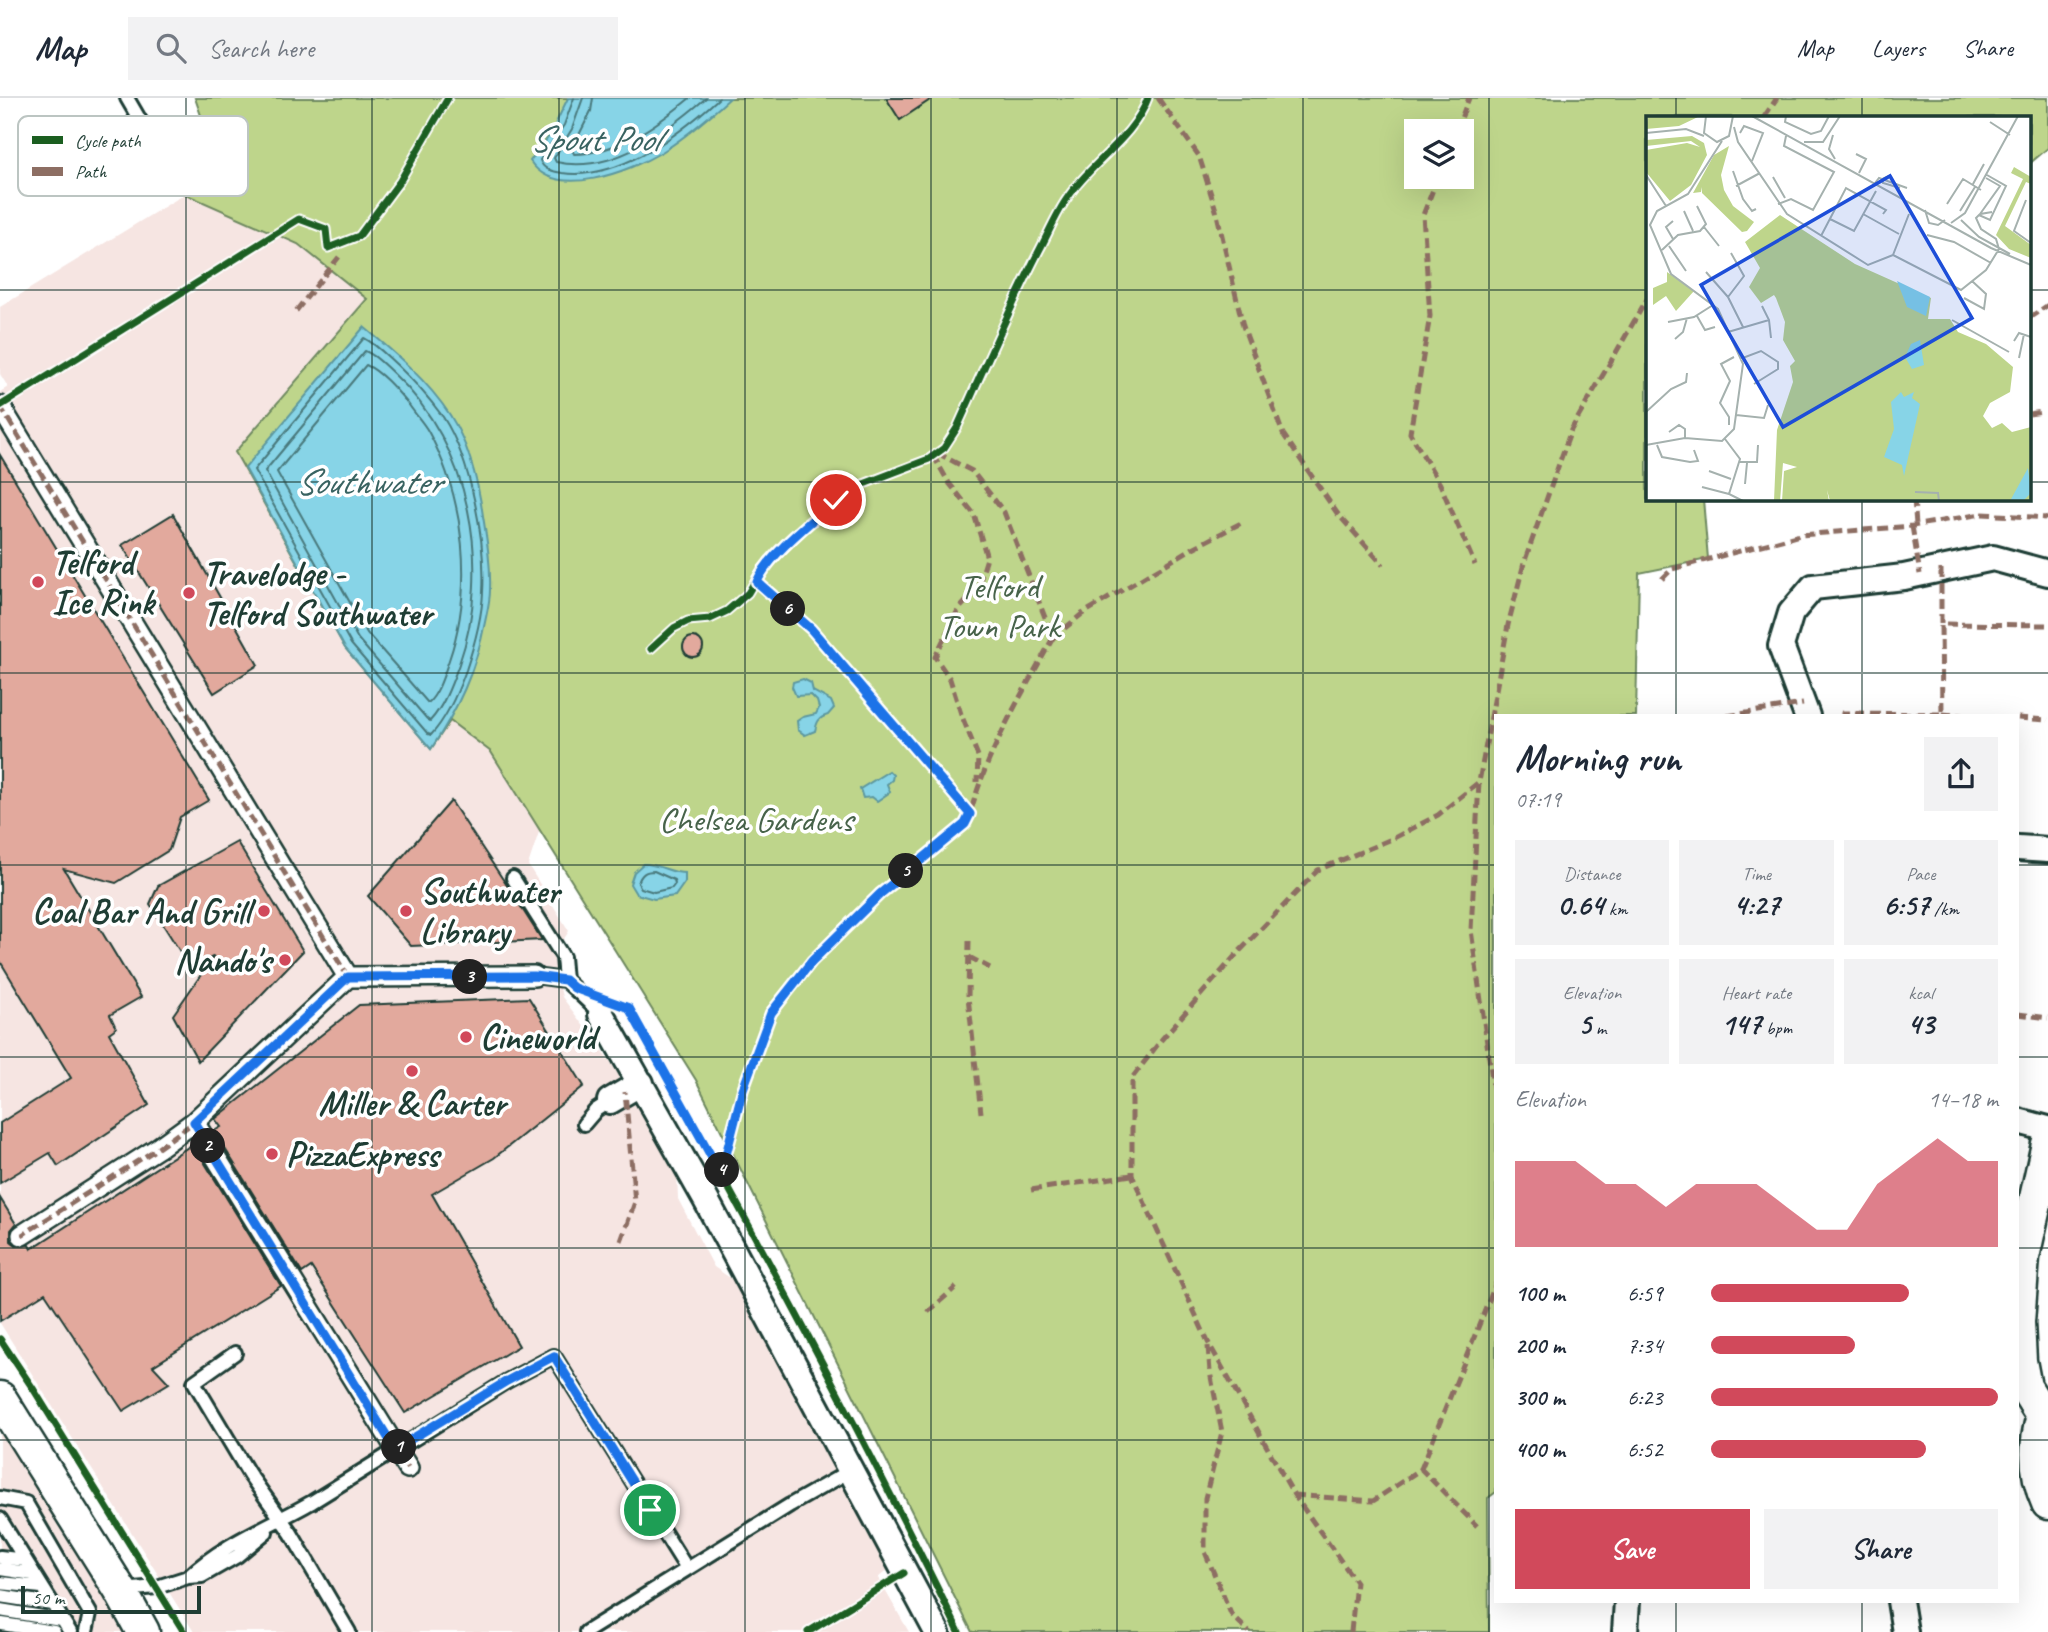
<!DOCTYPE html>
<html lang="en">
<head>
<meta charset="utf-8">
<style>
	body { margin:0; font-family:Caveat,sans-serif; background:#f2f2f3; color:#1f2937; height:100vh; display:flex; flex-direction:column; font-size:26px; white-space:nowrap }
	* { box-sizing:border-box; margin:0 }
	p { font-size:23px; color:#747a83 }
	.icon { flex:none; width:38px; height:38px; fill:none; stroke:currentColor; stroke-width:2; stroke-linecap:round; stroke-linejoin:round }
	.map { position:relative; flex:1; overflow:hidden }
	.details { position:absolute; left:1494px; top:616px; width:525px; height:889px; display:flex; flex-direction:column; background:#fff; border-radius:0px; box-shadow:0 7px 28px #0002 }
	.details>* { flex:none }
	.fabs { position:absolute; left:1404px; top:21px; display:grid; gap:14px }
	.fabs a { display:grid; place-items:center; width:70px; height:70px; border-radius:0px; background:#fff; box-shadow:0 7px 28px #0002; font-size:35px }
	.scale { position:absolute; left:21px; bottom:18px; width:180px; box-sizing:border-box; padding-left:7px; border:4px solid #1f3d34; border-top:0; font-size:19px; line-height:24px; white-space:nowrap; color:#1f3d34; -webkit-text-stroke:5px #fff; paint-order:stroke }
	.pin { position:absolute; display:grid; place-items:center; width:60px; height:60px; color:#fff; margin:-30px; border:4px solid #fff; border-radius:50%; box-shadow:0 2px 7px #0007 }
	.km { position:absolute; width:35px; height:35px; margin:-18px; border-radius:50%; background:#222; color:#fff; font-size:19px; line-height:35px; text-align:center }
	.round { display:grid; place-items:center; flex:none; width:74px; height:74px; border-radius:0px; background:#f2f2f3 }
	.head { display:flex; align-items:center; justify-content:space-between; height:119px; padding:0 21px }
	h1 { font-size:38px; font-weight:600; line-height:52px }
	.stats { display:grid; grid-template-columns:repeat(3,1fr); gap:10px; height:119px; padding:7px 21px }
	.stats div { display:grid; align-content:center; border-radius:0px; background:#f2f2f3; text-align:center }
	.stats b { font-size:30px; font-weight:600 }
	.stats small { font-size:19px; font-weight:400 }
	.stats p { font-size:19px }
	.chart { height:196px; padding:14px 21px }
	.chart p { display:flex; justify-content:space-between }
	.chart svg { width:100%; height:126px; margin-top:7px; fill:#d1495b; opacity:.7 }
	.cta { display:flex; gap:14px; margin-top:auto; padding:14px 21px }
	.cta a { flex:1; height:80px; border-radius:0px; background:#d1495b; color:#fff; font-size:28px; font-weight:600; line-height:80px; text-align:center }
	.cta a+a { background:#f2f2f3; color:#1f2937 }
	ul { padding:0 21px; list-style:none; font-size:23px }
	li { display:grid; grid-template-columns:112px 84px 1fr; align-items:center; height:52px }
	li i { height:18px; border-radius:9px; background:#d1495b }
	header { display:flex; align-items:center; gap:42px; box-sizing:border-box; height:98px; padding:0 35px; background:#fff; border-bottom:2px solid #e0e1e3 }
	header strong { font-size:33px }
	nav { display:flex; gap:38px; margin-inline-start:auto; font-size:24px }
	.search { width:490px; height:63px; background:#f2f2f3; display:flex; align-items:center; gap:18px; box-sizing:border-box; padding:0 24px; border-radius:0px; color:#747a83; font-size:26px }
	.map>svg:first-child { display:block }
	.built { fill:#f6e5e2 }
	.green { fill:#bed58b; stroke:#6e8960; stroke-width:2; fill-rule:evenodd }
	.water { fill:#87d4e7; stroke:#5d989f; stroke-width:2 }
	.lines { fill:none; stroke-linecap:round; stroke-linejoin:round }
	.shore { stroke:#49797c; stroke-width:2 }
	.building { fill:#e2a99d; stroke:#1f3d34; stroke-width:2 }
	.service-casing { stroke:#1f3d34; stroke-width:18 }
	.pedestrian-casing { stroke:#1f3d34; stroke-width:24 }
	.minor-casing { stroke:#1f3d34; stroke-width:30 }
	.tertiary-casing { stroke:#1f3d34; stroke-width:37 }
	.service { stroke:#fff; stroke-width:12 }
	.pedestrian { stroke:#fff; stroke-width:19 }
	.minor { stroke:#fff; stroke-width:24 }
	.tertiary { stroke:#fff; stroke-width:32 }
	.quiet { stroke:#8d6e63; stroke-width:5; stroke-dasharray:10 5; stroke-linecap:butt }
	.cycleway-casing { stroke:#fff; stroke-width:11 }
	.cycleway { stroke:#1b5e20; stroke-width:7 }
	.route-casing { stroke:#fff; stroke-width:14 }
	.route { stroke:#1a73e8; stroke-width:9 }
	.grid { fill:none; stroke:#1f3d34; stroke-width:2; stroke-opacity:0.55 }
	.poi-dot { fill:#d1495b; stroke:#fff; stroke-width:2.5 }
	.labels { text-anchor:middle; stroke-width:7; stroke-linejoin:round; paint-order:stroke }
	.poi-label { font-size:35px; font-weight:bold; fill:#1f3d34; stroke:#fff; text-anchor:start }
	.park-label { font-size:35px; fill:#47634a; stroke:#fff }
	.water-label { font-size:37px; font-style:italic; fill:#396361; stroke:#fff }
	.inset-road { fill:none; stroke:#a5b1ae; stroke-width:2 }
	.view { fill:#1d4ed8; fill-opacity:0.15; stroke:#1d4ed8; stroke-width:3.5 }
	.inset-edge { fill:none; stroke:#1f3d34; stroke-width:3.5 }
	.key { fill:#fff; stroke:#bcc5c2; stroke-width:2 }
	.key-label { font-size:19px; fill:#1f3d34 }
</style>
</head>
<body>
<header>
<strong>Map</strong>
<div class="search"><svg class="icon" aria-label="search" viewBox="0 0 24 24"><circle cx="10" cy="10" r="6"/><path d="M15 15l6 6"/></svg>Search here</div>
<nav><a>Map</a><a>Layers</a><a>Share</a></nav>
</header>
<div class="map">
<svg width="2048" height="1534" viewBox="0 0 2048 1534">
	<rect width="100%" height="100%" fill="#fff"/>
	<filter id="ink" filterUnits="userSpaceOnUse"><feTurbulence type="fractalNoise" baseFrequency=".0143" numOctaves="2"/><feDisplacementMap in="SourceGraphic" scale="14" xChannelSelector="R" yChannelSelector="G"/><feConvolveMatrix kernelMatrix="1 2 1 2 8 2 1 2 1" color-interpolation-filters="sRGB"/></filter>
	<g filter="url(#ink)">
		<path class="built" d="M185,96L298,146L367,201L235,355L431,651L450,623L492,654L540,731L528,767L569,833L553,858L562,899L612,966L677,1075L678,1101L714,1169L736,1184L864,1428L890,1470L878,1480L909,1534H194L0,1225V294L8,289L0,276V209Z
			M0,1325L5,1334L125,1534H0Z"/>
		<path class="green" d="M195,0H2048V50L2029,66V19H1647V401H1703L1708,461L1639,475L1636,618H1496V1394L1488,1400L1489,1534H972L696,982L491,654L450,623L431,651L345,550L235,354L367,201L298,146L185,96L216,61ZM1416,33H1461V79H1416Z"/>
		<path class="water" d="M568,0H730C709,19 686,39 662,54C630,73 556,103 530,63L550,37Z
			M364,229C395,255 427,282 450,317C469,347 478,383 483,418C487,443 491,467 490,492C490,503 487,514 485,524C476,572 458,611 431,651L345,550L245,370Z
			M803,581L811,585L813,593L831,603L834,610L828,617C818,620 817,624 815,633L805,637L798,632L797,623L803,619L816,616L819,610L817,603L811,597L796,598L792,589L793,584Z
			M889,673L893,677L892,682L887,686L890,694L877,703L872,699L863,700L860,691Z
			M643,766C660,766 670,775 685,775V784L675,798L654,801L636,796L630,786L634,774Z"/>
		<g class="lines">
			<path class="shore" d="M574,0L564,27L540,62C543,72 552,73 562,75C619,83 680,36 719,0
				M583,0L572,31L554,60L556,64C613,77 666,34 706,0
				M593,0L591,13L572,51L574,56C619,55 657,27 690,0
				M364,240C376,246 387,258 397,267C414,283 429,300 443,319C471,362 486,443 483,494C482,520 474,548 466,572C458,594 447,620 431,637L428,636L351,546L254,372Z
				M365,253C376,257 385,268 394,276C470,346 493,470 459,566C452,585 444,608 430,623L427,621L358,541L265,373Z
				M366,267C382,274 398,294 409,307C415,316 423,324 428,333C465,400 474,490 449,562C444,576 439,595 428,605L367,535L277,374Z
				M654,773L674,782L675,786L672,790L654,794L641,790L638,785C641,776 645,773 654,773Z"/>
		</g>
		<path class="building" d="M886,0H933L900,22Z
			M0,357L209,702L180,719L169,752L116,785L64,771L141,899L110,917L116,930L109,935L149,1007L58,1068L50,1055L0,1085V1025L71,980L0,863Z
			M173,416L258,567L214,595L122,447Z
			M683 549a10 10 0 1 1 20 0a10 10 0 1 1-20 0Z
			M451,703L512,795L542,842L411,848L368,798Z
			M237,744L303,853L198,963L173,917L214,858L191,871L150,806L158,788Z
			M529,900L584,988L494,1060L432,1096L519,1248L405,1315L311,1169L302,1175L214,1033L221,1029L215,1021L359,907Z
			M193,1046L281,1188L153,1268L169,1285L123,1313L45,1195L0,1223V1100L16,1126L11,1132V1143L17,1148L29,1147L31,1151Z"/>
		<g class="lines">
			<defs>
				<path id="service" d="M127,0L170,74
					M513,780L563,859L565,882
					M534,878L565,882L601,916
					M584,1026L596,1012L610,1003
					M235,1255L194,1284L249,1376L291,1435L349,1534
					M0,1400L26,1405L90,1515L86,1534
					M0,1421L70,1534
					M0,1459L25,1462
					M0,1471L34,1476
					M188,1479C224,1445 270,1428 312,1404L507,1283L554,1258L687,1471
					M0,1485L42,1489
					M122,1492L157,1489L188,1479L202,1478L237,1458L266,1434
					M0,1498L52,1506
					M0,1512L61,1522
					M2,1526L54,1534
					M586,1534L790,1407L850,1373"/>
				<path id="pedestrian" d="M0,308L348,879L194,1024L158,1050L22,1137
					M348,879L534,878
					M194,1024L408,1370"/>
				<path id="minor" d="M1807,618L1781,548L1791,515L1813,489L1904,479L1993,460L2048,475
					M2018,750L2048,752
					M601,916L706,1102L937,1534
					M610,1003L641,985
					M2018,1023L2048,1031
					M1900,1503L1905,1534
					M1625,1534L1627,1503"/>
				<path id="tertiary" d="M2048,1046L2023,1159L2018,1224L2020,1263L2025,1289L2043,1318C2034,1348 2035,1376 2048,1405
					M0,1300L120,1492L143,1534"/>
			</defs>
			<use href="#service" class="service-casing"/>
			<use href="#pedestrian" class="pedestrian-casing"/>
			<use href="#minor" class="minor-casing"/>
			<use href="#tertiary" class="tertiary-casing"/>
			<use href="#service" class="service"/>
			<use href="#pedestrian" class="pedestrian"/>
			<use href="#minor" class="minor"/>
			<use href="#tertiary" class="tertiary"/>
			<path class="quiet" d="M1158,0L1199,58L1216,112L1243,228L1283,336L1337,415L1383,467
				M1764,19L1777,0
				M1456,33L1469,0
				M1438,79L1423,117L1430,218L1410,335L1440,386L1475,467
				M296,213L339,159
				M2029,220L2048,207
				M0,308L348,879L194,1024L158,1050L22,1137
				M2029,316L2042,314
				M937,355L972,373L1004,414L1053,540C1021,597 987,654 970,716
				M933,357L949,385L974,416L987,460L977,492L958,512L935,559L950,581L961,616L978,658L977,684
				M1914,401L1916,427
				M1912,428L1920,476
				M1941,471V526L2048,527
				M1662,481L1672,471L1800,437L1912,428L1982,416L2048,420
				M1053,540L1082,516L1193,450L1241,425
				M1942,616L1972,618
				M1727,618L1803,606
				M1843,618V615L1942,616L1941,526
				M2018,620L2048,622
				M969,843L968,899L981,1015
				M969,859L990,870
				M348,879L534,878
				M2018,916L2048,920
				M1496,1009L1471,832L1479,684L1508,527L1524,465L1571,332L1647,201
				M194,1024L408,1370
				M1031,1092L1132,1077
				M621,1143L635,1104L625,994
				M928,1214L956,1189
				M1208,1248L1210,1274L1222,1334L1205,1400V1454L1231,1516L1249,1534
				M1421,1371L1496,1185
				M1294,1397L1373,1403L1421,1371L1477,1428
				M1351,1534L1356,1484L1294,1397L1208,1244L1132,1077V980L1162,941L1235,858L1318,772L1394,740L1438,717L1479,684"/>
			<defs>
				<path id="cycleway" d="M0,308L299,121L326,131L328,150L359,138L400,83L448,0
					M651,551L674,530L688,523L710,521L727,513L748,495L761,473L805,429L836,402L861,387L929,361L944,350L957,330C984,270 1010,209 1040,151C1049,134 1057,114 1068,99C1092,63 1133,41 1148,0
					M574,890L629,910C744,1115 856,1323 959,1534
					M721,1076L743,991L770,915L812,863L880,795L965,726L970,716L811,531L757,484
					M0,1241L34,1292L184,1534
					M808,1534L904,1475"/>
			</defs>
			<use href="#cycleway" class="cycleway-casing"/>
			<use href="#cycleway" class="cycleway"/>
		</g>
	</g>
	<g class="lines" filter="url(#ink)">
		<defs>
			<path id="route" d="M650,1412L554,1258L507,1283L395,1351L194,1024L348,879L534,878L565,882L574,890L629,910L721,1076L743,991L771,915L812,863L880,796L965,726L970,716L811,531L757,484C769,456 813,422 836,402"/>
		</defs>
		<use href="#route" class="route-casing"/>
		<use href="#route" class="route"/>
	</g>
	<path class="grid" d="M186,0V1534M372,0V1534M559,0V1534M745,0V1534M931,0V1534M1117,0V1534M1303,0V1534M1489,0V1534M1676,0V19M1862,0V19M0,192H1647M2029,192H2048M0,384H1647M2029,384H2048M1676,401V618M1862,401V618M0,575H2048M0,767H1496M2018,767H2048M0,959H1496M2018,959H2048M0,1150H1496M2018,1150H2048M0,1342H1496M2018,1342H2048M1676,1503V1534M1862,1503V1534"/>
	<g class="poi-dot">
		<circle cx="38" cy="484" r="7"/>
		<circle cx="189" cy="495" r="7"/>
		<circle cx="264" cy="813" r="7"/>
		<circle cx="406" cy="813" r="7"/>
		<circle cx="285" cy="862" r="7"/>
		<circle cx="466" cy="939" r="7"/>
		<circle cx="412" cy="973" r="7"/>
		<circle cx="272" cy="1056" r="7"/>
	</g>
	<g class="labels">
		<g class="poi-label">
			<text x="52" y="476">Telford<tspan x="52" dy="40">Ice Rink</tspan></text>
			<text x="203" y="487">Travelodge -<tspan x="203" dy="40">Telford Southwater</tspan></text>
			<text x="420" y="805">Southwater<tspan x="420" dy="40">Library</tspan></text>
			<text x="250" y="825" text-anchor="end">Coal Bar And Grill</text>
			<text x="271" y="874" text-anchor="end">Nando's</text>
			<text x="480" y="951">Cineworld</text>
			<text x="412" y="1017" text-anchor="middle">Miller &amp; Carter</text>
			<text x="286" y="1068">PizzaExpress</text>
		</g>
		<g class="park-label">
			<text x="999" y="500">Telford<tspan x="999" dy="40">Town Park</tspan></text>
			<text x="756" y="733">Chelsea Gardens</text>
		</g>
		<g class="water-label">
			<text x="594" y="53">Spout Pool</text>
			<text x="368" y="396">Southwater</text>
		</g>
	</g>
	<g transform="translate(1646 18)">
		<rect width="385" height="385" fill="#fff"/>
		<path d="M2,0L9,1L54,0L33,10L0,13ZM46,20L58,27L61,39L45,69L24,85L0,56V34L41,27L54,31L45,25L0,30V24ZM83,30L75,59L78,74L87,90L108,106L101,115L96,116L56,77V71L55,76L47,77L68,39ZM368,51L385,61V68L380,66L359,110L385,129V142L363,133L350,119L377,63L365,57ZM134,99L209,148L285,182L282,203H304L312,216L340,228L367,251L364,276L344,287L337,300L346,312L356,307L366,316L385,311V385H184L181,374L183,385H136L138,355L151,351L137,347L134,385H128L131,314L147,266L144,250L149,245L137,224L139,206L130,182L128,179L115,187L103,171L114,152L99,126ZM21,156L48,175L30,195L20,180L7,189V172L21,166Z" fill="#bed58b"/>
		<path d="M251,165L284,181L280,200L261,191ZM274,224L278,249L266,253L259,241L265,228ZM255,276L258,281L268,276L266,282L274,288L258,360L256,349L238,341L248,313L245,286ZM382,352L385,377L377,385H364Z" fill="#87d4e7"/>
		<path class="inset-road" d="M60,0L58,17L71,26L83,20L87,0M106,0L345,132L385,149M140,0L139,6L165,18L175,15L183,0M344,6L364,19M88,11L92,26L141,98L222,149L247,139M0,17L40,13L58,20M94,17L98,10L117,17L106,45M187,19L183,33L189,43M158,26H177L194,0M210,38L220,43L213,57M87,55L97,83L106,95L110,93M0,59L20,90M243,60L236,63L237,67L254,72M127,61L139,82M340,62L354,70L334,98L346,96M229,67L233,62L261,72M327,68L338,48M90,70L114,57M380,84L368,115L385,127M132,88L145,83L167,94L188,56L138,30L140,20M301,88L317,63L335,74M279,94L283,107L292,109L299,104M38,95L47,115M314,95L329,71M217,98L253,118M263,98L247,139L315,174L340,154L353,133L350,123L335,113L330,102L333,99L344,104L360,70L341,59M184,103L208,115L230,75M315,104L333,121L364,138M27,105L20,111L27,123M305,107L319,97L372,0M58,111L73,130M281,119L308,126L345,147M175,120L200,72L240,94L237,98M23,130L40,155M16,134L32,119L54,115L60,108L51,90M85,137L98,160L82,181L97,211M60,156L82,181M318,182L338,193L340,178L326,165M116,190L123,204L125,222M51,200L59,214L69,211M306,204L363,236M22,206L48,201L67,189M82,216L123,204M29,223L37,216L41,202M368,225L373,217L385,221M373,242L378,218M94,243L115,235L132,246V253L108,268M0,296L25,273L40,266L41,257M90,299L118,302L122,289M83,309V301L74,287L84,265L75,248L88,241M23,316L33,309L39,313V322M79,323L94,343L83,378L97,385M0,329L39,322L76,325L88,313L97,248L72,193L25,158L4,109L11,95L42,78L76,25M11,329L16,341L44,346L52,345L48,334M94,346H111L112,329M63,355L85,363M99,368L101,347M56,371L83,378M269,376L292,377L293,385"/>
		<path class="view" d="M244,60L326,202L137,311L55,169Z"/>
		<rect width="385" height="385" class="inset-edge"/>
	</g>
	<rect x="18" y="18" width="230" height="80" rx="10" class="key"/>
	<rect x="32" y="38" width="31" height="8" fill="#1b5e20"/>
	<rect x="32" y="69" width="31" height="9" fill="#8d6e63"/>
	<g class="key-label">
		<text x="75" y="49">Cycle path</text>
		<text x="75" y="80">Path</text>
	</g>
</svg>
<div class="fabs">
<a><svg class="icon" aria-label="layers" viewBox="0 0 24 24"><path d="M12 4l9 5-9 5-9-5zM3 14l9 5 9-5"/></svg></a>
</div>
<div class="scale">50 m</div>
<div class="pin" style="left:650px;top:1412px;background:#1e9e55"><svg class="icon" aria-label="arrive" viewBox="0 0 24 24"><path d="M6 21V4h12l-3 4 3 4H6"/></svg></div>
<div class="pin" style="left:836px;top:402px;background:#d93025"><svg class="icon" aria-label="check" viewBox="0 0 24 24"><path d="M5 12l5 5 9-10"/></svg></div>
<b class="km" style="left:399px;top:1349px">1</b>
<b class="km" style="left:208px;top:1048px">2</b>
<b class="km" style="left:470px;top:879px">3</b>
<b class="km" style="left:722px;top:1072px">4</b>
<b class="km" style="left:906px;top:773px">5</b>
<b class="km" style="left:788px;top:511px">6</b>
<section class="details">
<div class="head"><div><h1>Morning run</h1><p>07:19</p></div><a class="round"><svg class="icon" aria-label="share" viewBox="0 0 24 24"><path d="M12 15V3M7 8l5-5 5 5M5 13v7h14v-7"/></svg></a></div>
<div class="stats">
<div><p>Distance</p><b>0.64<small> km</small></b></div>
<div><p>Time</p><b>4:27</b></div>
<div><p>Pace</p><b>6:57<small> /km</small></b></div>
</div>
<div class="stats">
<div><p>Elevation</p><b>5<small> m</small></b></div>
<div><p>Heart rate</p><b>147<small> bpm</small></b></div>
<div><p>kcal</p><b>43</b></div>
</div>
<div class="chart"><p><span>Elevation</span>14–18 m</p>
<svg viewBox="0 0 160 44" preserveAspectRatio="none"><path d="M0 44V14L10 14L20 14L30 22L40 22L50 30L60 22L70 22L80 22L90 30L100 38L110 38L120 22L130 14L140 6L150 14L160 14V44z"/></svg>
</div>
<ul>
<li><b>100 m</b>6:59<i style="width:69%"></i></li>
<li><b>200 m</b>7:34<i style="width:50%"></i></li>
<li><b>300 m</b>6:23<i style="width:100%"></i></li>
<li><b>400 m</b>6:52<i style="width:75%"></i></li>
</ul>
<div class="cta"><a>Save</a><a>Share</a></div>
</section>
</div>
</body>
</html>
